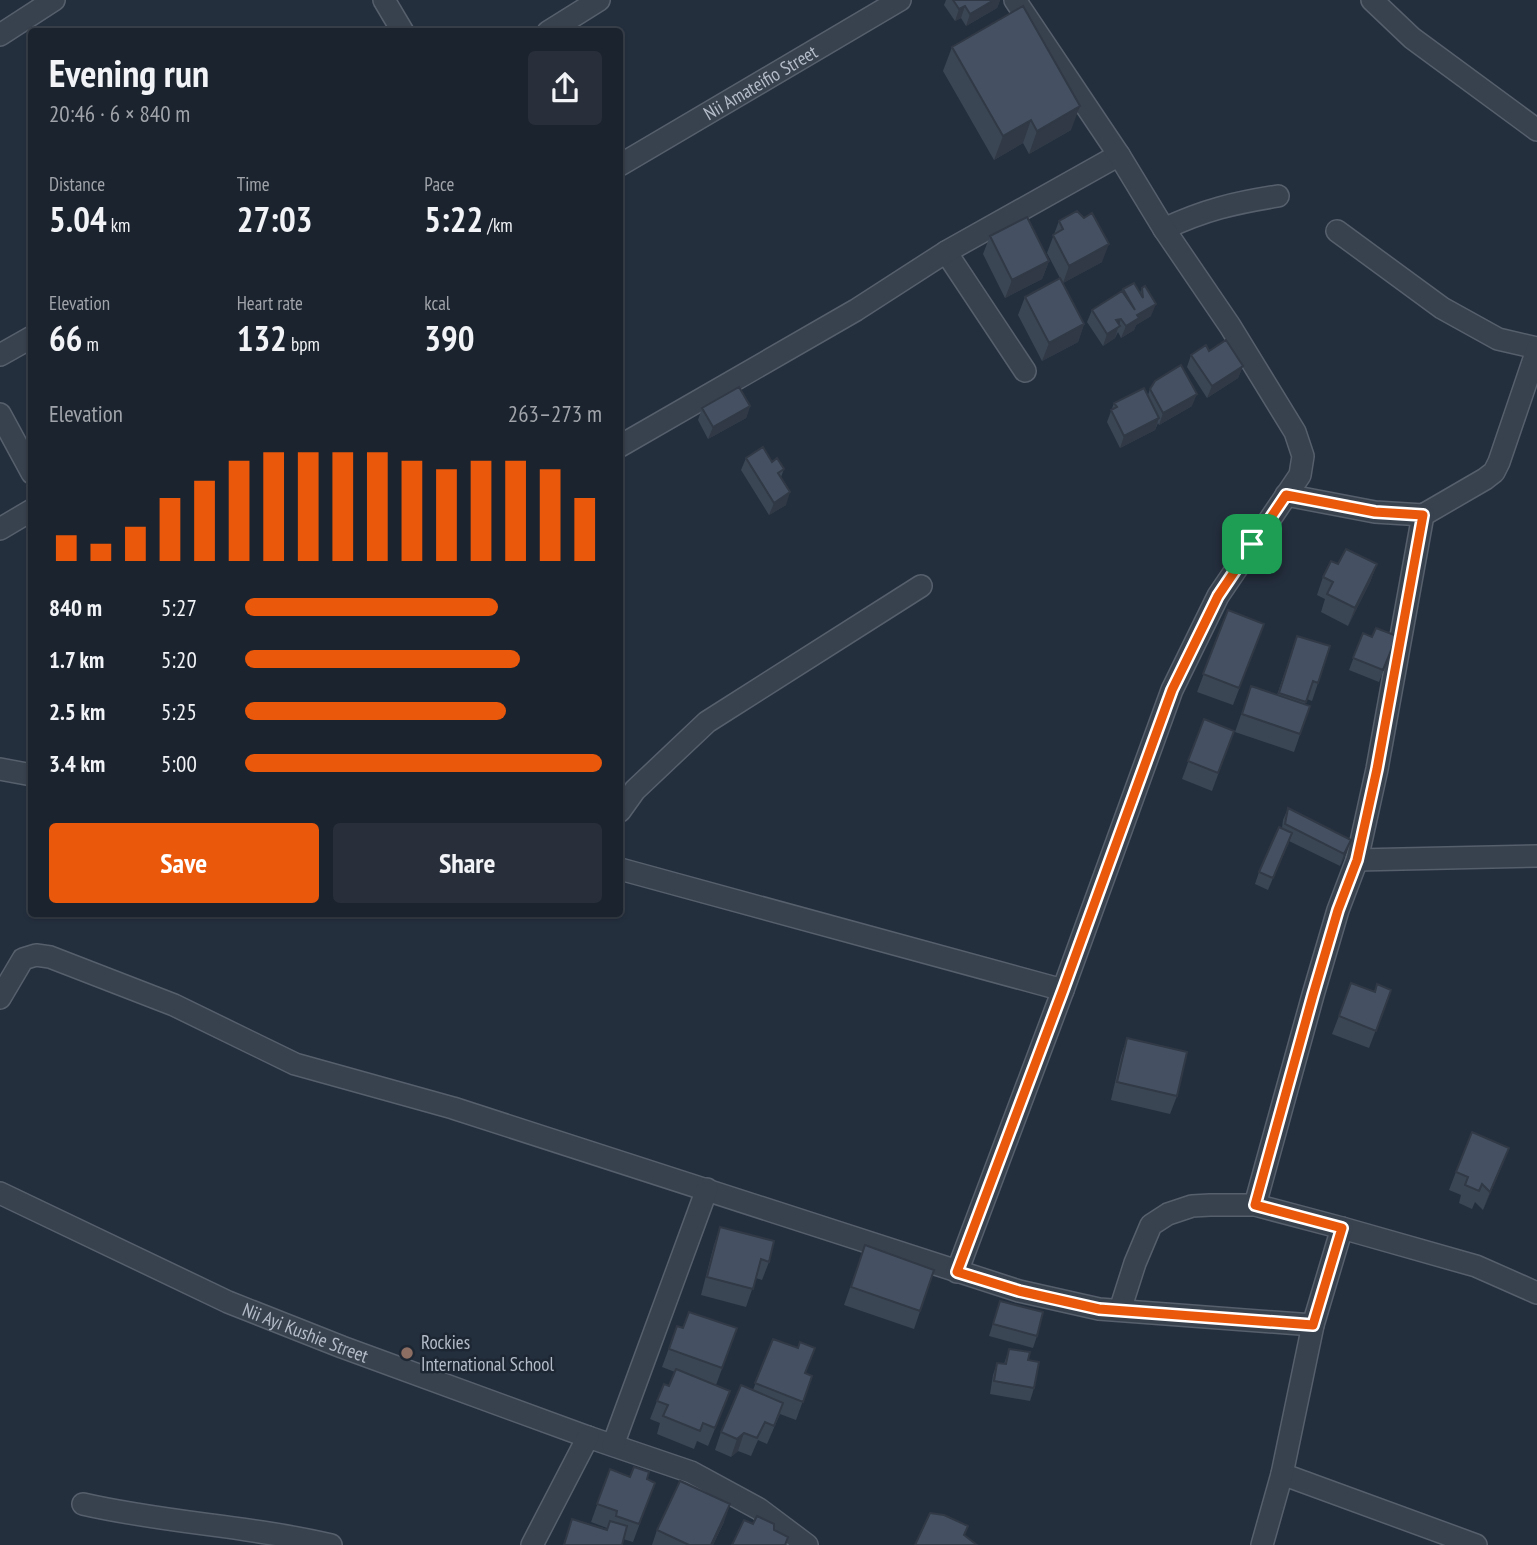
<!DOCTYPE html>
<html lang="en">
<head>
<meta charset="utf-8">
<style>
	body { margin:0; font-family:"PT Sans Narrow",sans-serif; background:#282f3a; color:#f1f3f6; height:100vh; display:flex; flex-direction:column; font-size:26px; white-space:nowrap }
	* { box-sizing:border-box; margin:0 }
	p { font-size:23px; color:#a0a4aa }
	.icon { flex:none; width:38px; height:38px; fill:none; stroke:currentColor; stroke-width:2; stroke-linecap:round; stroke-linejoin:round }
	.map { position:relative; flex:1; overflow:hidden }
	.side { position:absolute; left:28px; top:28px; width:595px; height:889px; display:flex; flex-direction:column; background:#1b232e; border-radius:7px; box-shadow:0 2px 5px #0004,0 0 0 2px #39404a }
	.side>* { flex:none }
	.pin { position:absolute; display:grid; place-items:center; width:60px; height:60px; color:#fff; margin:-30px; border-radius:14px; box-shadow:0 4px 10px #0006 }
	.round { display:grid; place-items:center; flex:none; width:74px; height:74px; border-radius:7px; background:#282f3a }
	.summary { display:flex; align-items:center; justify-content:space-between; height:119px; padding:0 21px }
	h1 { font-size:38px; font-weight:800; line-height:52px }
	.stats { display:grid; grid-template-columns:repeat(3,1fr); gap:10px; height:119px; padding:7px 21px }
	.stats div { display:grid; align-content:center }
	.stats b { font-size:35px; font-weight:800 }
	.stats small { font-size:19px; font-weight:400 }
	.stats p { font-size:19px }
	.chart { height:196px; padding:14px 21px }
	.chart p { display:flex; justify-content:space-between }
	.chart svg { width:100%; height:126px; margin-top:7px; stroke:#ea580c; stroke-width:6 }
	.action { display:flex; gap:14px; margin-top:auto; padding:14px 21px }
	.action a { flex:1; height:80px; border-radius:7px; background:#ea580c; color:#fff; font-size:28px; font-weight:800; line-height:80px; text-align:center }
	.action a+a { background:#282f3a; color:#f1f3f6 }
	ul { padding:0 21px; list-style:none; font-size:23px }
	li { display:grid; grid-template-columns:112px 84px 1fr; align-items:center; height:52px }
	li i { height:18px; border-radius:9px; background:#ea580c }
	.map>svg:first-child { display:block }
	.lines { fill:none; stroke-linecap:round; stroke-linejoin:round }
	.minor-casing { stroke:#565f6c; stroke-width:24 }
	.minor { stroke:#38414e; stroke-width:21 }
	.wall { fill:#3b4654 }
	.shaded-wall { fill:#303945 }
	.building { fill:#455162; stroke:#303945; stroke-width:2 }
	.route-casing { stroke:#fff; stroke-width:14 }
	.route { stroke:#ea580c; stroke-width:9 }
	.education-dot { fill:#8d6e63; stroke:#1d2633; stroke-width:2.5 }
	.labels { text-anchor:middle; stroke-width:5; stroke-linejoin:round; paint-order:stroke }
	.street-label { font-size:19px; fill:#b4bcc9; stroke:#1d2633 }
	.poi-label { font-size:19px; fill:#b4bcc9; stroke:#1d2633; text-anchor:start }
</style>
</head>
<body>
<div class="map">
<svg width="1537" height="1545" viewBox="0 0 1537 1545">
	<rect width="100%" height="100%" fill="#242f3e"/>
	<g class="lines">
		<defs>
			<g id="minor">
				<path d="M384,0L403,32"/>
				<path d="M1372,0L1412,38L1537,130"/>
				<path d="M548,32L599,0"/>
				<path d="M0,35L54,0"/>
				<path id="s1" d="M620,165L900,0"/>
				<path d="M1164,229C1204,210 1234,203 1278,196"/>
				<path d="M1337,231L1442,308L1498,339L1537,348"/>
				<path d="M946,252L1025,371"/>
				<path d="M0,355L32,337"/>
				<path d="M0,414L32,473"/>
				<path d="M620,446L856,310L946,252L1119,155"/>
				<path d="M1286,495L1375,512L1423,515L1485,479L1494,472L1499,462L1537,350"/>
				<path d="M0,529L32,510"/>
				<path d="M0,769L32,775"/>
				<path d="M620,811L635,790L707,722L921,586"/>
				<path d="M1357,860L1537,856"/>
				<path d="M620,869L1063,990"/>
				<path d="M0,998L23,959L36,955L50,957L174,1005L295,1064L453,1108L1019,1291L1099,1309L1313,1325"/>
				<path id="s2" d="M0,1193L228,1302L342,1347L588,1437L691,1472L759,1509L807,1545"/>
				<path d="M1255,1205L1313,995L1338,910L1357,860L1377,769L1423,515"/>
				<path d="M957,1272L1063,990L1172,690L1218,596L1300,475L1303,456L1295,432L1230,326L1164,229L1119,155L1015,0"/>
				<path d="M1120,1310L1135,1263L1151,1225L1168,1214L1192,1206L1210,1205H1255L1342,1228L1476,1266L1537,1293"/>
				<path d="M613,1445L707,1189"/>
				<path d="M1282,1474L1476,1545"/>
				<path d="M83,1504C165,1523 250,1526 331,1545"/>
				<path d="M532,1545L588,1437"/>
				<path d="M1262,1545L1282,1474L1313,1325L1342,1228"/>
			</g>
		</defs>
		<use href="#minor" class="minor-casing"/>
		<use href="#minor" class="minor"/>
	</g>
	<path class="wall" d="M946,0H1000L997,8L966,26L961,18L955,21L944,5Z
		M952,47L1071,130L1029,154L1023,143L994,160L943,71Z
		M1059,221L1102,262L1063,283L1084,324L1078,342L1042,361L1018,315L1025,297L1060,278L1047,253Z
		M990,236L1049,261L1042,279L1005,298L983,254Z
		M1142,288L1151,316L1136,325L1134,330L1121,338L1118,332L1115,338L1103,346L1087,322L1092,310L1122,291L1123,289L1140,293Z
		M1209,351L1243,366L1238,378L1207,398L1187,367L1191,355Z
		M1150,389L1192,406L1159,425L1158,423L1155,430L1120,448L1107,422L1114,403L1148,395Z
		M750,406L746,418L708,439L698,420L702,408Z
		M746,458L772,462L784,469L781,477L786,505L769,515L741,470Z
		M1338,564H1377L1370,582L1348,626L1321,612L1325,599L1317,595L1323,577Z
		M1228,610L1264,624L1233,705L1197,692Z
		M1363,633L1372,637L1397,636L1379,682L1349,670Z
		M1297,636L1318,683L1312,701L1307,699L1305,704L1310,706L1294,752L1235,732L1251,686L1277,695Z
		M1204,719L1234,731L1212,791L1182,779Z
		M1288,808L1347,852L1340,866L1289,841L1268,890L1255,884L1259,872L1282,828L1283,820Z
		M1391,990L1369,1048L1332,1034L1339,1016L1375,992Z
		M1127,1038L1177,1096L1170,1114L1111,1100L1121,1056Z
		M1509,1148L1483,1210L1475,1202L1472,1209L1459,1203L1461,1195L1449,1190L1456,1172Z
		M720,1227L769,1262L762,1280L756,1278L746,1307L701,1295L714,1245Z
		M865,1245L934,1270L914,1329L844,1305Z
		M1000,1301L1037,1336L1033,1348L989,1336Z
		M677,1326L683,1328H737L716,1385L723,1409L708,1446L697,1441L694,1449L657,1434L660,1423L650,1419L657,1401L669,1386L675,1372L662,1367Z
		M773,1339L805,1374L812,1376L796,1420L780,1414L767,1444L758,1440L751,1456L738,1451L731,1457L715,1450L721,1432L753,1390Z
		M1009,1349L1028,1360L1034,1388L1030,1401L990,1394L993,1375L997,1363L1004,1364Z
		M610,1469L630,1477L647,1479L655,1483L633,1542L623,1539L622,1545H563L572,1519L607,1529V1528L591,1522Z
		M724,1522L713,1545H652L657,1530Z"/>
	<path class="shaded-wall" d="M994,0H1000L997,8L966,26L970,14Z
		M965,6L961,18L955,21L959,9Z
		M1080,106L1071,130L1029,154L1037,131Z
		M1031,120L1023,143L994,160L1003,136Z
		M1109,244L1102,262L1063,283L1069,266Z
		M1049,261L1042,279L1005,298L1012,280Z
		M1156,304L1151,316L1136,325L1134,330L1121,338L1126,326L1137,315Z
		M1121,319L1115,338L1103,346L1107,334L1116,320Z
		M1084,324L1078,342L1042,361L1049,343Z
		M1243,366L1238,378L1207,398L1212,386Z
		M1197,394L1192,406L1159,425L1163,413Z
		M750,406L746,418L708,439L713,427Z
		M1159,418L1155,430L1120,448L1124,436Z
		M790,492L786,505L769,515L774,503Z
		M1377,564L1370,582L1348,626L1355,608Z
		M1292,833L1288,845L1268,890L1273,878Z
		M1351,840L1347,852L1340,866L1344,854Z
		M1509,1148L1502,1166L1483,1210L1490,1192Z
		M744,1433L738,1451L731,1457L737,1439Z
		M730,1504L724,1522L713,1545H711Z"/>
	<path class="building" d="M953,0H994L970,14L965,6L959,9Z
		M1023,6L1080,106L1037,131L1031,120L1003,136L952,47Z
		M1077,211L1084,218L1092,213L1109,244L1069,266L1053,235L1063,229L1059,221Z
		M1027,217L1049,261L1012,280L990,236Z
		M1060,278L1084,324L1049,343L1025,297Z
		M1134,283L1143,298L1142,288L1145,286L1156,304L1137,315L1139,318L1126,326L1121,319L1116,320L1120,326L1107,334L1092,310L1122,291L1135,310L1123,289Z
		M1226,340L1243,366L1212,386L1191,355L1206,345L1209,351Z
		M1181,365L1197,394L1163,413L1150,389L1155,381Z
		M739,387L750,406L713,427L702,408Z
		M1144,388L1159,418L1124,436L1111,410L1117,407L1114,403Z
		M763,447L772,462L777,458L784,469L778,473L790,492L774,503L746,458Z
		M1346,549L1377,564L1355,608L1327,594L1333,582L1323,577L1331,561L1338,564Z
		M1228,610L1264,624L1239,688L1203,674Z
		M1376,628L1397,636L1383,670L1353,658L1363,633L1372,637Z
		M1297,636L1330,646L1318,683L1313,681L1306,702L1279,693Z
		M1251,686L1310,706L1300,734L1242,714Z
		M1204,719L1234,731L1218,773L1188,761Z
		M1288,808L1351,840L1344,854L1285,824Z
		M1279,827L1292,833L1273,878L1259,872Z
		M1351,983L1375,992L1377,984L1391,990L1376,1031L1339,1016Z
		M1127,1038L1187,1052L1177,1096L1117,1082Z
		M1472,1132L1509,1148L1490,1192L1482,1184L1479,1191L1465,1185L1468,1177L1456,1172Z
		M720,1227L774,1241L769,1262L761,1259L753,1289L707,1277Z
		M865,1245L934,1270L920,1311L851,1287Z
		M1000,1301L1043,1312L1037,1336L993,1324Z
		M689,1312L737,1328L722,1368L669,1349L677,1326L683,1328Z
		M773,1339L798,1348L800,1342L815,1348L805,1373L812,1376L803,1402L755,1383Z
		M1009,1349L1030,1352L1028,1360L1039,1362L1034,1388L994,1381L997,1363L1006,1364Z
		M676,1369L730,1391L715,1428L703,1423L700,1431L663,1416L668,1405L657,1401L664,1384L669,1386Z
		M741,1385L783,1403L774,1426L765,1422L757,1438L744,1433L737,1439L721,1432Z
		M634,1467L649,1472L647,1479L655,1483L639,1524L616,1516L617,1511L597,1504L610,1469L630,1477Z
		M680,1481L730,1504L711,1545H689L657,1530Z
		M930,1513L944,1515L968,1526L964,1535L977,1545H915Z
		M757,1516L774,1524V1530L788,1537L785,1545H732L744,1520L753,1524Z
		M572,1519L607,1530L610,1521L627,1526L622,1545H564Z"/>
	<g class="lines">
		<defs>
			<path id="route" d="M1286,495L1375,512L1423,515L1377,769L1357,860L1338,910L1313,995L1255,1205L1342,1228L1313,1325L1099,1309L1019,1291L957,1272L1063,990L1172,690L1218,596Z"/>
		</defs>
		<use href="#route" class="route-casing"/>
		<use href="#route" class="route"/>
	</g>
	<circle class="education-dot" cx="407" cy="1353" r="7"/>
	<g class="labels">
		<g class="street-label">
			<text dy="7" stroke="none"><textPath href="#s1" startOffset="163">Nii Amateifio Street</textPath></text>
			<text dy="7" stroke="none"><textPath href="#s2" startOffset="336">Nii Ayi Kushie Street</textPath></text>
		</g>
		<g class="poi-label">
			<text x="421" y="1349">Rockies<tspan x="421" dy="22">International School</tspan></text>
		</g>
	</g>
</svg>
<div class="pin" style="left:1252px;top:544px;background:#1e9e55"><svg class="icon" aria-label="arrive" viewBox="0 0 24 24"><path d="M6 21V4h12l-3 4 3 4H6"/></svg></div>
<section class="side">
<div class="summary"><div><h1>Evening run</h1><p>20:46 · 6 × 840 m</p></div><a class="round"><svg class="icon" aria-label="share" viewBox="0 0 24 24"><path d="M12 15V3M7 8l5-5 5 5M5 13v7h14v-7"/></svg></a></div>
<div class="stats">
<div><p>Distance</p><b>5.04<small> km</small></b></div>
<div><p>Time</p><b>27:03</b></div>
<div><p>Pace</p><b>5:22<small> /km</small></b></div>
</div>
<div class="stats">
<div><p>Elevation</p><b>66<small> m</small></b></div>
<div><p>Heart rate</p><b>132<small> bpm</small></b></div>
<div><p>kcal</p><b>390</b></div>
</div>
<div class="chart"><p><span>Elevation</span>263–273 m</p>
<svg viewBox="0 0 160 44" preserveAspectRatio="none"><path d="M5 44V35M15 44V38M25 44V32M35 44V22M45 44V16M55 44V9M65 44V6M75 44V6M85 44V6M95 44V6M105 44V9M115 44V12M125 44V9M135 44V9M145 44V12M155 44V22"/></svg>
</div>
<ul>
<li><b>840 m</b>5:27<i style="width:71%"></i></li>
<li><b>1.7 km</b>5:20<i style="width:77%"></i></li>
<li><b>2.5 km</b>5:25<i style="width:73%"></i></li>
<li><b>3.4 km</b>5:00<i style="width:100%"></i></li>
</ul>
<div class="action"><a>Save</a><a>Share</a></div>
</section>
</div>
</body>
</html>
